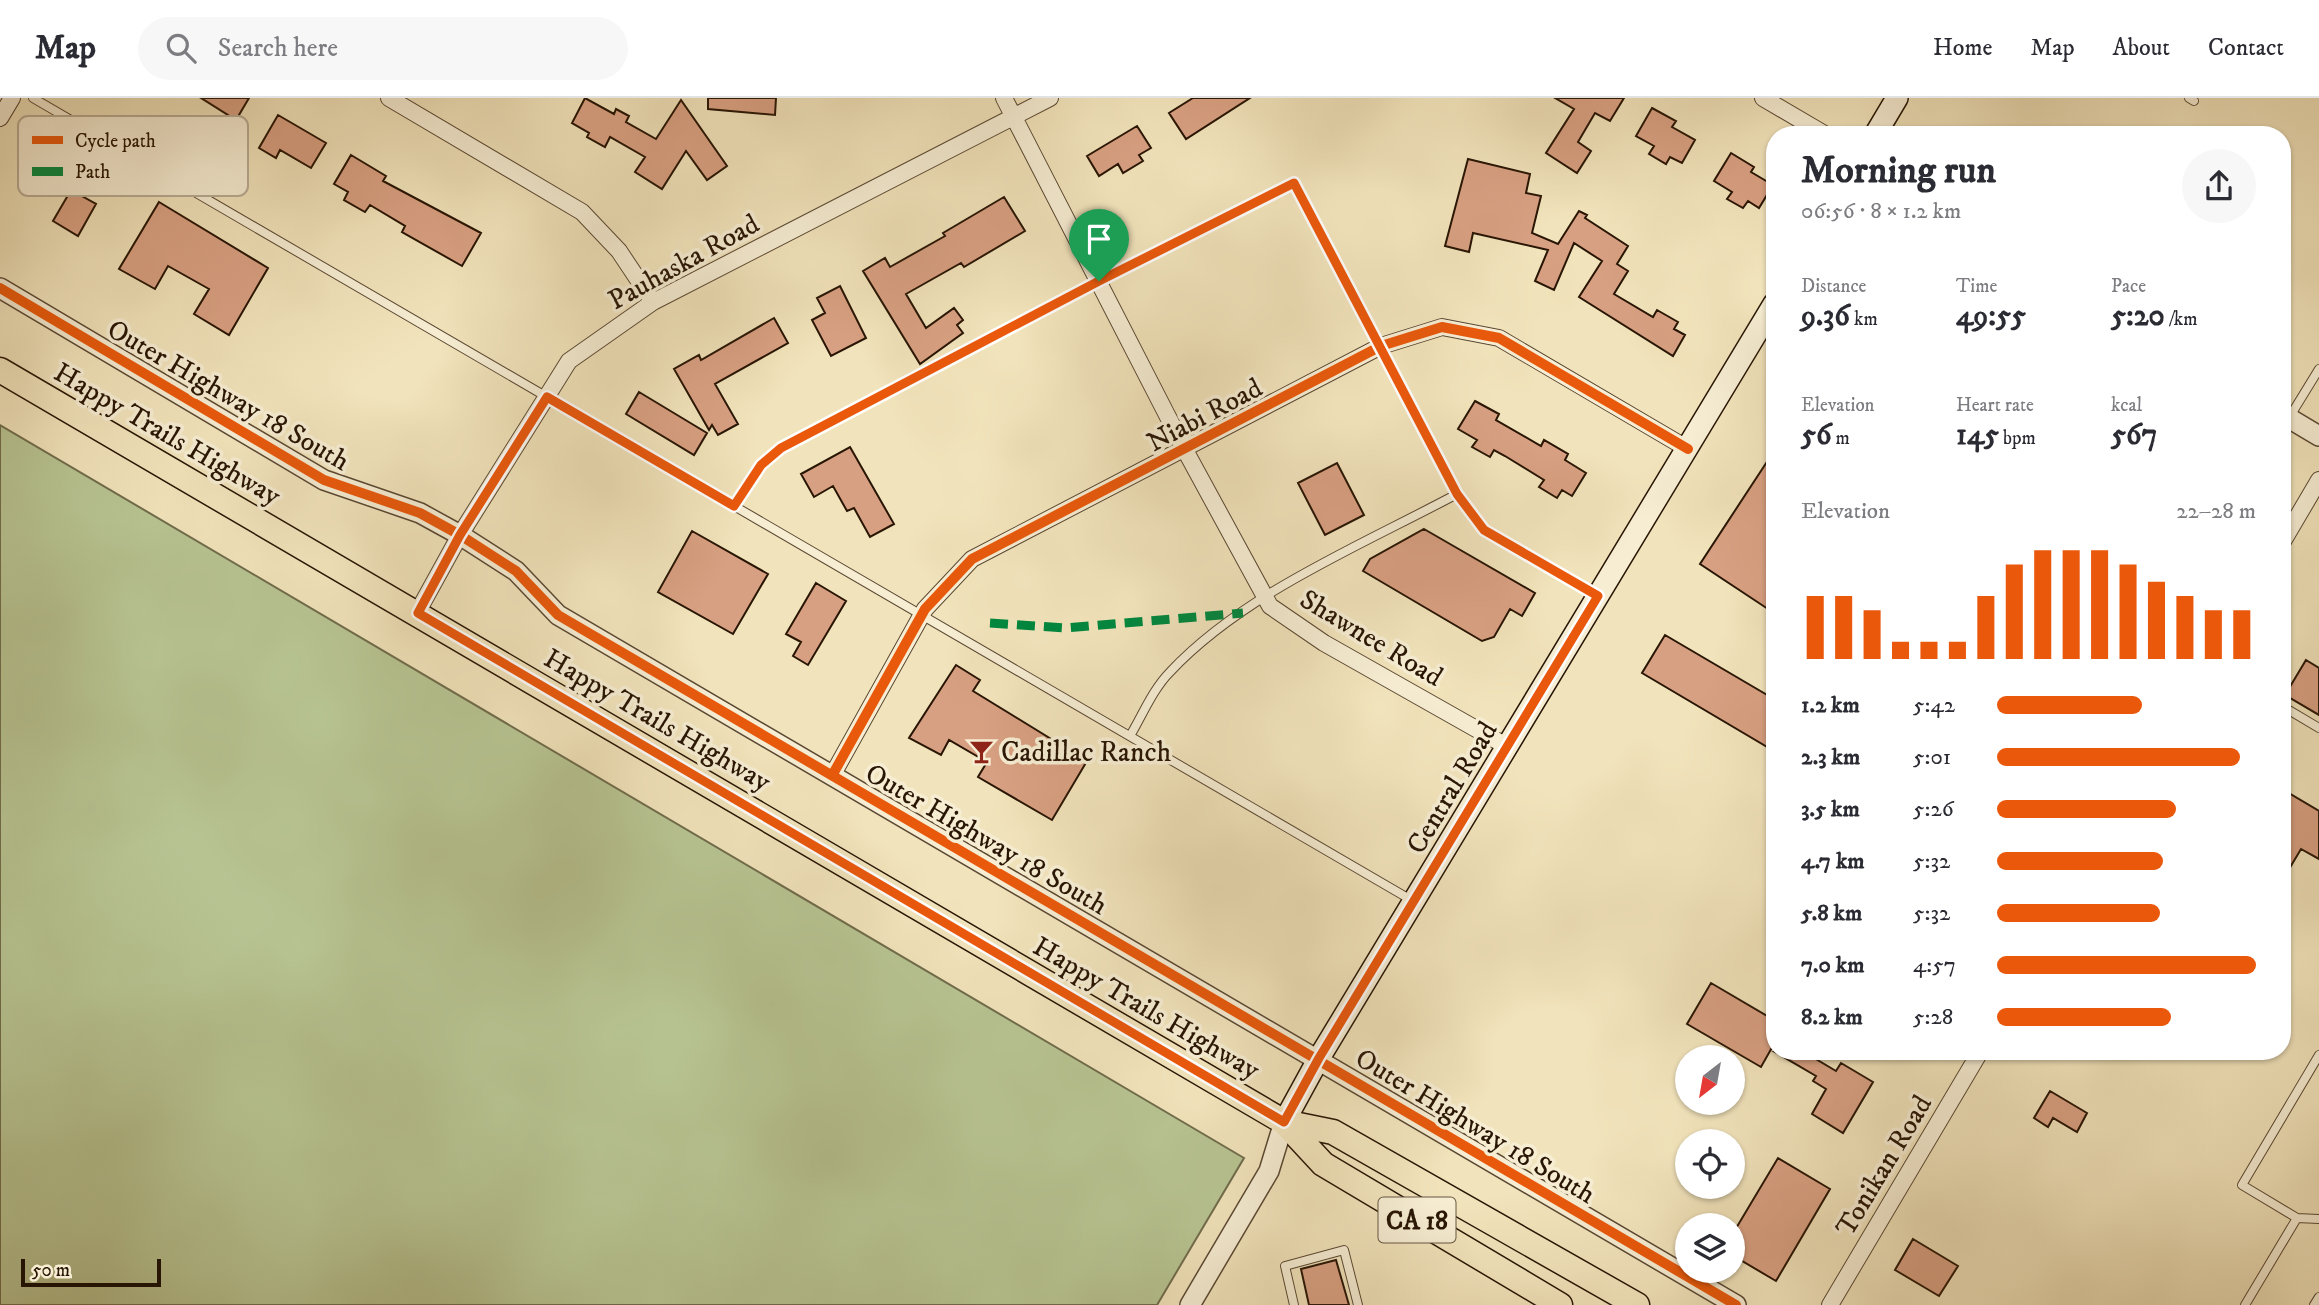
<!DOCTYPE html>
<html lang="en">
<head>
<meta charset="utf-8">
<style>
	body { margin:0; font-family:"IM FELL DW Pica",serif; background:#f7f7f7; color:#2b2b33; height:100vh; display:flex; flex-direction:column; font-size:26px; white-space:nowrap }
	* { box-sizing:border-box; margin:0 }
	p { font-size:23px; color:#7c7c81 }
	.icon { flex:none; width:38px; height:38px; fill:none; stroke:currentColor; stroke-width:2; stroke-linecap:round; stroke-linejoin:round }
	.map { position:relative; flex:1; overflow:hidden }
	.panel { position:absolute; left:1766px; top:28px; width:525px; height:934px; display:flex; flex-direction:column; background:#fff; border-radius:28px; box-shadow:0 2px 5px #0004 }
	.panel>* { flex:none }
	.needle { width:46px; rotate:211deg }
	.fabs { position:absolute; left:1675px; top:947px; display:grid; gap:14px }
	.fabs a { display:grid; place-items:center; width:70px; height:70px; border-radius:50%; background:#fff; box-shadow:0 2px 5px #0004; font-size:35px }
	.scale { position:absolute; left:21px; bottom:18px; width:140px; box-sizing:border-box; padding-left:7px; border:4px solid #281504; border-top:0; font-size:19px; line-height:24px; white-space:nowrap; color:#281504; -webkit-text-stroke:5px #f6edd3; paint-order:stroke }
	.pin { position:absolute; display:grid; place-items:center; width:60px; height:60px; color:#fff; margin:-72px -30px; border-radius:50% 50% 50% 0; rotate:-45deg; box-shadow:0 0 7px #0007 }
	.pin .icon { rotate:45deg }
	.round { display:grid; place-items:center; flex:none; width:74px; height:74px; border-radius:37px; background:#f7f7f7 }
	.summary { display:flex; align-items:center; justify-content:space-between; height:119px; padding:0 35px }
	h1 { font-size:38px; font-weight:700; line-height:52px }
	.stats { display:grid; grid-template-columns:repeat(3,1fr); gap:10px; height:119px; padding:7px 35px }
	.stats div { display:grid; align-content:center }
	.stats b { font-size:30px; font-weight:700 }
	.stats small { font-size:19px; font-weight:400 }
	.stats p { font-size:19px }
	.chart { height:196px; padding:14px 35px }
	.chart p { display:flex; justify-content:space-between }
	.chart svg { width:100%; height:126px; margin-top:7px; stroke:#ea580c; stroke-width:6 }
	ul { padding:0 35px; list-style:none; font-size:23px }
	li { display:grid; grid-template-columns:112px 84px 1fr; align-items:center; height:52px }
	li i { height:18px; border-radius:9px; background:#ea580c }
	header { display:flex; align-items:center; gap:42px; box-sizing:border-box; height:98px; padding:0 35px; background:#fff; border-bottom:2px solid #e1e1e2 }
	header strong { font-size:33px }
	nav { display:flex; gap:38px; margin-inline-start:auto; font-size:24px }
	.search { width:490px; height:63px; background:#f7f7f7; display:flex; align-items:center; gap:18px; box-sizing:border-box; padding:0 24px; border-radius:38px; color:#7c7c81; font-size:26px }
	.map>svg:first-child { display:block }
	.green { fill:#b7c492; stroke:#706c4b; stroke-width:2 }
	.building { fill:#d8a082; stroke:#281504; stroke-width:2 }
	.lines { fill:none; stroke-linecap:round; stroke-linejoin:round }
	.service-casing { stroke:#5a4832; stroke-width:10 }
	.minor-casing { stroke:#5a4832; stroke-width:18 }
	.tertiary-casing { stroke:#5a4832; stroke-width:22 }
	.secondary-casing { stroke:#281504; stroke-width:24 }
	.primary-casing { stroke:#281504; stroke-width:27 }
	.service { stroke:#f6edd3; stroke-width:8 }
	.minor { stroke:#f6edd3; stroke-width:16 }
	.tertiary { stroke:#f6edd3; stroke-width:19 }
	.secondary { stroke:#f6edd3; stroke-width:21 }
	.primary { stroke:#f1e3bb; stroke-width:24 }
	.quiet { stroke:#00873e; stroke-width:9; stroke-dasharray:18 9; stroke-linecap:butt }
	.cycleway-casing { stroke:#f6edd3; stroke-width:15 }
	.cycleway { stroke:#e8590c; stroke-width:10 }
	.route-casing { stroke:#fff; stroke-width:14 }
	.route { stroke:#ea580c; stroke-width:9 }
	.labels { text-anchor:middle; stroke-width:7; stroke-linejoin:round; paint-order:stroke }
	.shield { fill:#f6edd3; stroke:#665642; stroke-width:2 }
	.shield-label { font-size:26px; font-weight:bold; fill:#281504 }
	.street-label { font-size:28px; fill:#281504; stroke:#f6edd3 }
	.poi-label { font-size:28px; fill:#281504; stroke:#f6edd3; text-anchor:start }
	.key { fill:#f6edd3; stroke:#b8ac95; stroke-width:2 }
	.key-label { font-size:19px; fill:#281504 }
</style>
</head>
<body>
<header>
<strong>Map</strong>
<div class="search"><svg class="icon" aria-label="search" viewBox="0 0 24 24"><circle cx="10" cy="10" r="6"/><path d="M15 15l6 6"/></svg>Search here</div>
<nav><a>Home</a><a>Map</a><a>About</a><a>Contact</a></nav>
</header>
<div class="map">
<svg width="2319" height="1207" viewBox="0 0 2319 1207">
	<rect width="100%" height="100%" fill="#f1e3bb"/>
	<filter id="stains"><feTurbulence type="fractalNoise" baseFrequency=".00286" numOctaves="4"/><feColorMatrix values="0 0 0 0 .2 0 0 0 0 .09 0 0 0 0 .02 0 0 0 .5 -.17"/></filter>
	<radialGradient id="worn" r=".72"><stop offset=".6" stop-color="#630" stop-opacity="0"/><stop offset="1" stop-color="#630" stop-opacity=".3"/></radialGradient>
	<path class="green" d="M0,327L1244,1060L1157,1207H0Z"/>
	<path class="building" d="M201,0H249L236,22Z
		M585,0L614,16L616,11L629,18L626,24L656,41L681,2L727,68L707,82L686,53L662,91L635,74L645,59L610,39L605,49L587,39L589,35L572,25Z
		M708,0H776L775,17L708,11Z
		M1193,0H1250L1186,41L1169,15Z
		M1555,0H1624L1610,23L1595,15L1578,44L1591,53L1577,75L1546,55L1574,11Z
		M1652,10L1676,23L1672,29L1695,42L1682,65L1670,59L1666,66L1649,56L1654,48L1636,38Z
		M278,17L326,45L311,70L280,52L276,60L259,50Z
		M1137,28L1151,50L1139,57L1143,63L1123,75L1118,66L1099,78L1087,58Z
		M1731,55L1754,69L1751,74L1773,87L1759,110L1748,103L1743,110L1727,101L1732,94L1714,83Z
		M351,57L386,78L383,83L481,135L462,168L402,134L405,128L370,107L365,114L344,102L348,94L334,86Z
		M1468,61L1530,76L1526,95L1541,98L1532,135L1558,146L1579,113L1587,117L1585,120L1628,148L1617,166L1628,173L1614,196L1653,219L1657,212L1678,224L1674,231L1685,237L1673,258L1579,199L1602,163L1574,145L1554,192L1535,183L1548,152L1473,135L1469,154L1445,148Z
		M71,92L96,106L78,138L53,123Z
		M1004,99L1025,133L964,169L961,165L906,196L926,230L954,210L963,222L957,227L963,235L920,266L863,173L885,160L890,169L945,138L943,135Z
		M159,104L268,170L229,237L194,216L209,191L168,168L155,191L119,171Z
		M840,188L866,240L831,258L812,222L825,215L817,200Z
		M774,220L788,245L715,286L738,326L718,337L712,327L709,332L674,271L699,257L701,262Z
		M639,294L707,335L694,357L626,316Z
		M1475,303L1499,316L1496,322L1541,348L1544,342L1568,356L1565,362L1586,375L1572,398L1562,392L1557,400L1539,389L1544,382L1505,358L1494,352L1490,359L1472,349L1477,342L1458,331Z
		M850,349L894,426L870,439L854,410L847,413L833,388L814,399L801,376Z
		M1774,353V515L1700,466Z
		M1337,365L1364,417L1325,437L1298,385Z
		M1424,431L1535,495L1522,518L1510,511L1494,539L1482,543L1363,473L1370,461Z
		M692,433L768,476L733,536L658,494Z
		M816,485L846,503L808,567L793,558L801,544L786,536Z
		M1665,537L1774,601V653L1642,575Z
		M2306,562L2319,570V617L2285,597Z
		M956,567L980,582L973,593L1087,663L1052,722L978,679L987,664L949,642L941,657L909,640Z
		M2282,691L2319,713V761L2301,751L2282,783Z
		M1711,885L1774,922V946L1761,969L1687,926Z
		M1775,954H1804L1836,973L1841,965L1873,984L1843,1035L1812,1016L1826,991L1813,983L1816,978Z
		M2050,993L2087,1015L2077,1034L2053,1020L2048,1029L2034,1020Z
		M1778,1060L1830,1091L1776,1183L1732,1157V1137Z
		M1913,1141L1958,1168L1939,1198L1895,1172Z
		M1336,1162L1349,1207H1309L1301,1171Z"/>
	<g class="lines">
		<defs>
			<path id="service" d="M33,0L1413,803
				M2189,0L2194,3
				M2289,320L2319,271
				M734,408L761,367L781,350L1099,183L1294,85L1457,396L1484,432L1598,498
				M2282,608L2319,630
				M1130,638C1142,618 1153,591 1170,574C1244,495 1362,447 1457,396
				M2319,957L2242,1087L2297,1120L2319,1121
				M1294,1207L1285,1168L1344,1152L1358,1207
				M2245,1207L2297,1120
				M2314,1207L2319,1199"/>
			<path id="minor" d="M389,0L582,114L619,153L653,204
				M1004,0L1185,352L1270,508L1324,545L1508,649
				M1763,0L1826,37
				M0,20L12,0
				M2282,445L2319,382
				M417,515L460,437L569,263L653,204L1050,0
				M833,676L925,511L972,461L1381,248L1442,229L1499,240L1688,351
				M1830,1207L1980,954"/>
			<path id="tertiary" d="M0,190L324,382L420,415L460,437L516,473L558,517L1736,1207
				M2282,316L2319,338
				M1190,1207L1269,1073L1284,1024"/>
			<path id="secondary" d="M1875,37L1897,0
				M1284,1024L1319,960L1774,206"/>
			<path id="primary" d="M0,272L1284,1024L1323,1066L1560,1207
				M1284,1024L1333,1034L1637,1207"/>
		</defs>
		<use href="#service" class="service-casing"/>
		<use href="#minor" class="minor-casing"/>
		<use href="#tertiary" class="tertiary-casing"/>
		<use href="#secondary" class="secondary-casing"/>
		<use href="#primary" class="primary-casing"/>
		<use href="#service" class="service"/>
		<use href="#minor" class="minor"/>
		<use href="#tertiary" class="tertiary"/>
		<use href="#secondary" class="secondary"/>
		<use href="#primary" class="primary"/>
		<path class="quiet" d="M990,525L1066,530L1243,515"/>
		<defs>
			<path id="cycleway" d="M0,190L324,382L420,415L460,437L516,473L558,517L1736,1207
				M833,676L925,511L972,461L1381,248L1442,229L1499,240L1688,351"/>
		</defs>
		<use href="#cycleway" class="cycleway-casing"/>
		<use href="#cycleway" class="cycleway"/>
	</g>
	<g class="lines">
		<defs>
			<path id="route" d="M1294,85L1457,396L1484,432L1598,498L1319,960L1284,1024L418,515L460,437L547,299L734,408L761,367L781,350L1099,183Z"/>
		</defs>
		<use href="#route" class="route-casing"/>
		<use href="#route" class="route"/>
	</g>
	<defs>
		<symbol id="bar-bare" viewBox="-9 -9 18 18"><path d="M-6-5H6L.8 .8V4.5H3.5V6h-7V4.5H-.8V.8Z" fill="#8f2418" stroke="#f6edd3" stroke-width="2.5" paint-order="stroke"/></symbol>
	</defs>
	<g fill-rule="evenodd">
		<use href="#bar-bare" x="964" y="636" width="35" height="35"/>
	</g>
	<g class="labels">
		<rect class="shield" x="1378.5" y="1099.5" width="77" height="45" rx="5"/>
		<g class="shield-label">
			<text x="1417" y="1131">CA 18</text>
		</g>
		<g class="street-label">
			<text transform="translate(683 163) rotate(-29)" y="10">Pauhaska Road</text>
			<text transform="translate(229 296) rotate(30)" y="10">Outer Highway 18 South</text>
			<text transform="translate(1204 316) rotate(-28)" y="10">Niabi Road</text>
			<text transform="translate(168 335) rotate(30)" y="10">Happy Trails Highway</text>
			<text transform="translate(1372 539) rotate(31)" y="10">Shawnee Road</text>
			<text transform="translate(658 621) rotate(30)" y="10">Happy Trails Highway</text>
			<text transform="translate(1451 689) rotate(-59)" y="10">Central Road</text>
			<text transform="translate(987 740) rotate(30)" y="10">Outer Highway 18 South</text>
			<text transform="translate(1147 909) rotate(30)" y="10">Happy Trails Highway</text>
			<text transform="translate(1476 1027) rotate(31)" y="10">Outer Highway 18 South</text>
			<text transform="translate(1883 1067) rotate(-59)" y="10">Tonikan Road</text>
		</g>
		<g class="poi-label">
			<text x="1001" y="663">Cadillac Ranch</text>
		</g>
	</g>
	<rect x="18" y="18" width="230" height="80" rx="10" class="key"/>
	<rect x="32" y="38" width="31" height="8" fill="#e8590c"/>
	<rect x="32" y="69" width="31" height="9" fill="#00873e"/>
	<g class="key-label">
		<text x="75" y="49">Cycle path</text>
		<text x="75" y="80">Path</text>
	</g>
	<rect width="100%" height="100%" filter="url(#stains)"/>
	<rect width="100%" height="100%" fill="url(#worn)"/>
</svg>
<div class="fabs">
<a><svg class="needle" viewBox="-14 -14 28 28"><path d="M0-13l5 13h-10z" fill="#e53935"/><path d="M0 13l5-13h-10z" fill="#7c7c81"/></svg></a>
<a><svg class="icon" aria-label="locate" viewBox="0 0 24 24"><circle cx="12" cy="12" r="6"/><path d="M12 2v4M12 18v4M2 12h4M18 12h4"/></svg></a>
<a><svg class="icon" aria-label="layers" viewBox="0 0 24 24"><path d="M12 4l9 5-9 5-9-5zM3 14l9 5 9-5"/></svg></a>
</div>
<div class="scale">50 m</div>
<div class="pin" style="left:1099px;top:183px;background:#1e9e55"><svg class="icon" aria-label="arrive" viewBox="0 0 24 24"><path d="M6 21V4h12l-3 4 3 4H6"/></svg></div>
<section class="panel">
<div class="summary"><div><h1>Morning run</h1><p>06:56 · 8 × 1.2 km</p></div><a class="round"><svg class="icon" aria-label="share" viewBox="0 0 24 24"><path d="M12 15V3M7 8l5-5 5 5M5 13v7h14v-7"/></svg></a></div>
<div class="stats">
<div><p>Distance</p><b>9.36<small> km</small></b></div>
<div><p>Time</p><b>49:55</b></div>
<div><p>Pace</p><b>5:20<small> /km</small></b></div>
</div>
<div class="stats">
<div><p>Elevation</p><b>56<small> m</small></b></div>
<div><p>Heart rate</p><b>145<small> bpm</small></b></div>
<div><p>kcal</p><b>567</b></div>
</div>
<div class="chart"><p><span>Elevation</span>22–28 m</p>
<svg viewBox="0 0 160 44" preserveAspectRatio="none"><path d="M5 44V22M15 44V22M25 44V27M35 44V38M45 44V38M55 44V38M65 44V22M75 44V11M85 44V6M95 44V6M105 44V6M115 44V11M125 44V17M135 44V22M145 44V27M155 44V27"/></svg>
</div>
<ul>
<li><b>1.2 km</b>5:42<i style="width:56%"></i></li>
<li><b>2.3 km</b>5:01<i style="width:94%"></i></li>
<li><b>3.5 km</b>5:26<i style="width:69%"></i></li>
<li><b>4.7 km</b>5:32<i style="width:64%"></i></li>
<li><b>5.8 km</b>5:32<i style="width:63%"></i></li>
<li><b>7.0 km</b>4:57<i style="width:100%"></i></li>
<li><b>8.2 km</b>5:28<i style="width:67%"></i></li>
</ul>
</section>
</div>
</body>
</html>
